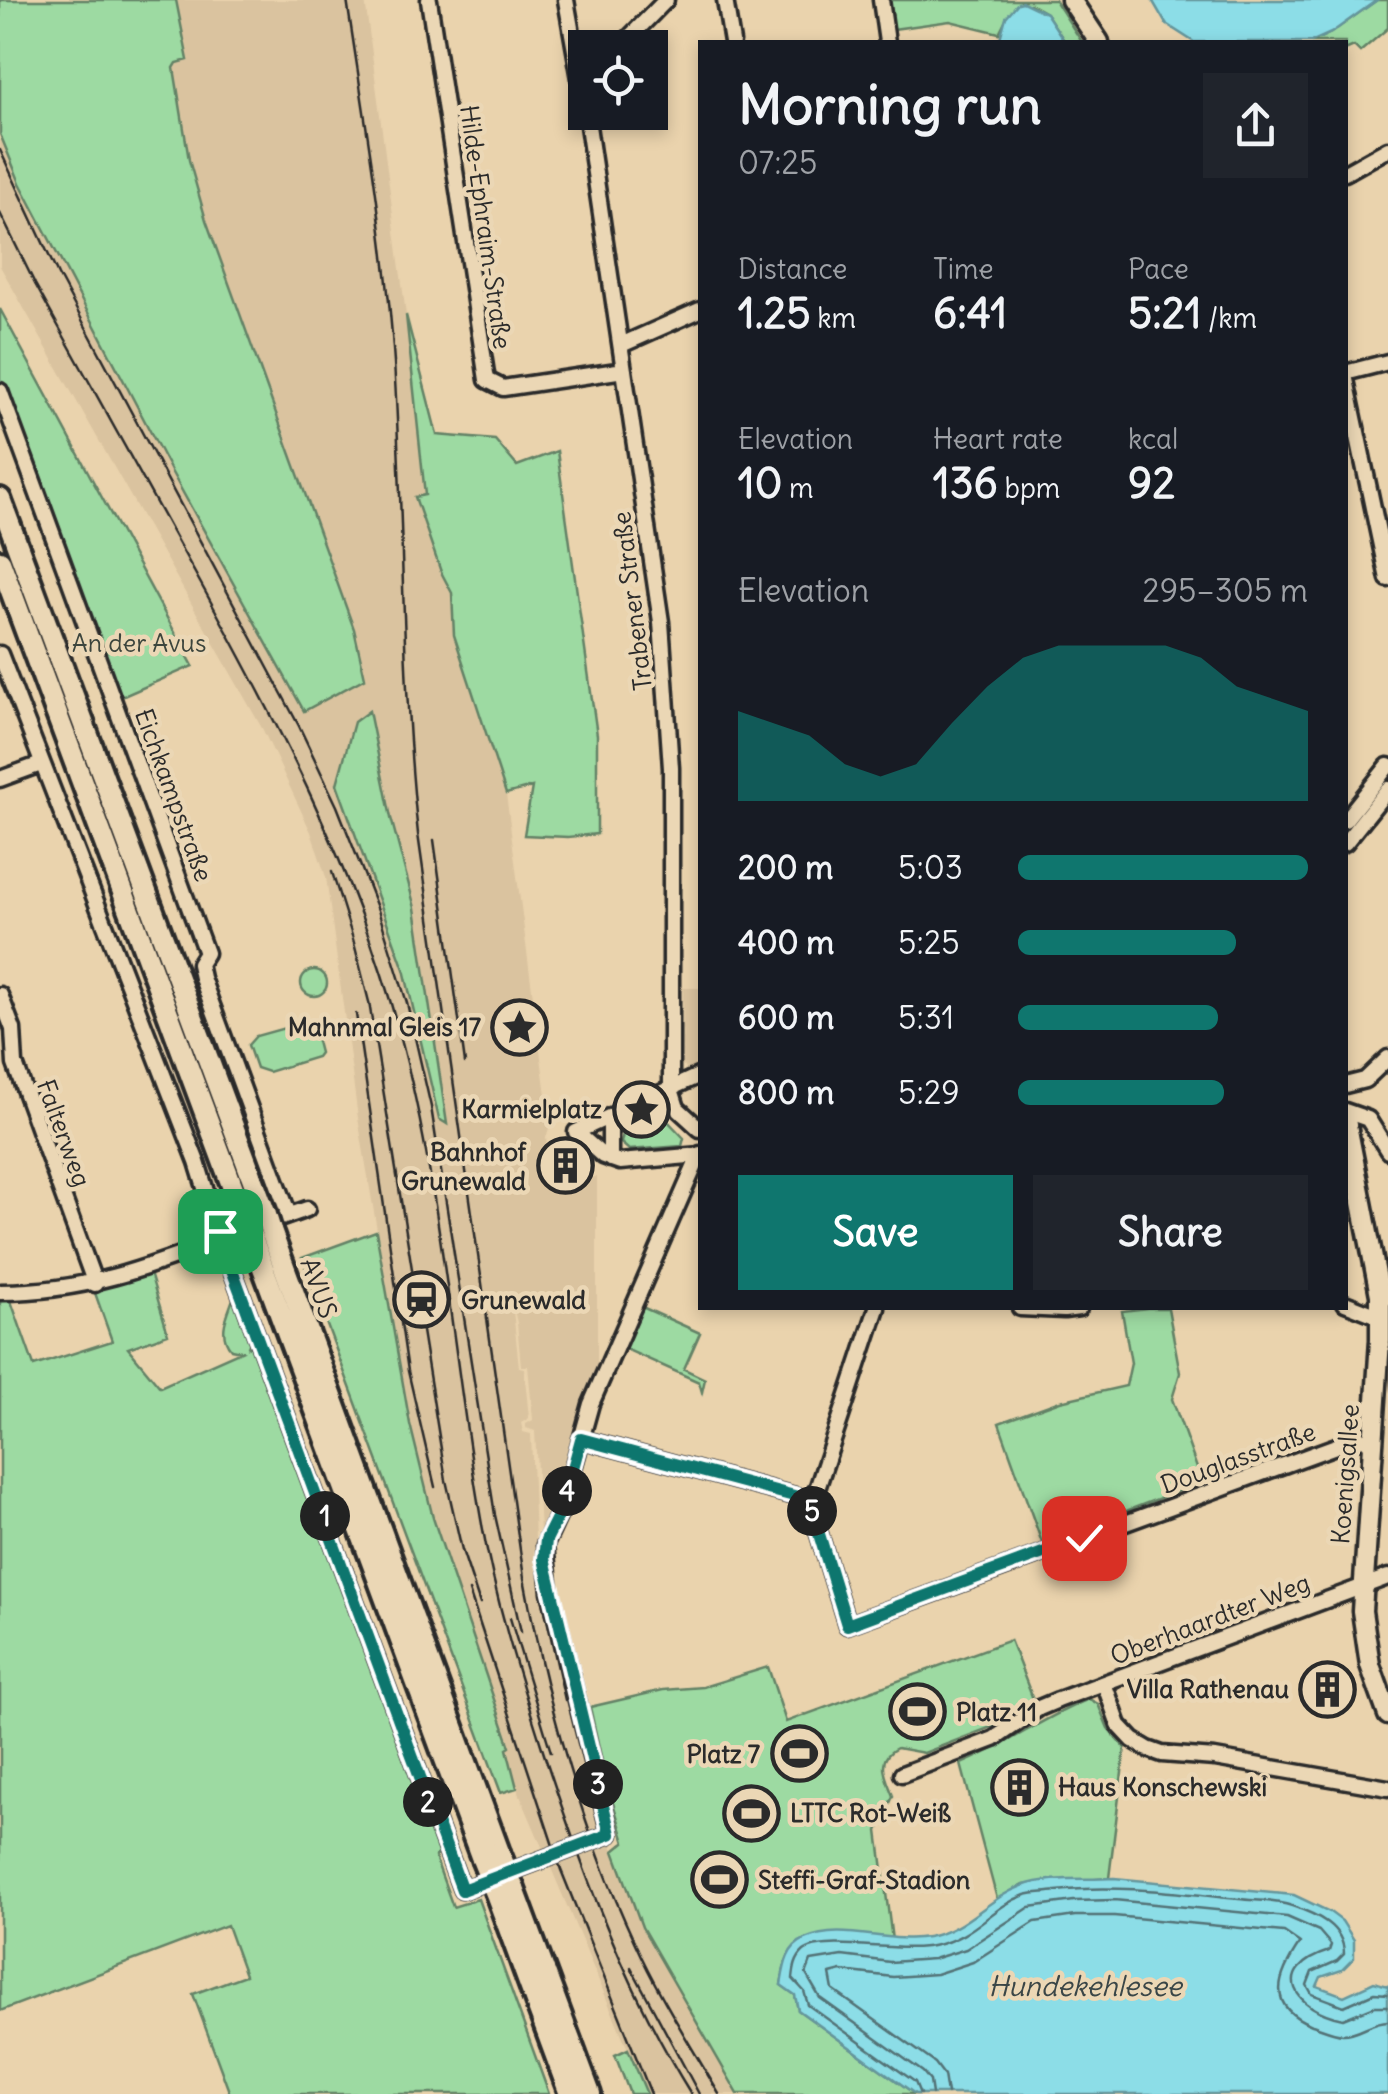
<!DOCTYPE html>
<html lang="en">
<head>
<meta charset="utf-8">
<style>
	body { margin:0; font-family:Delius,sans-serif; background:#20242c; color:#f1f3f6; height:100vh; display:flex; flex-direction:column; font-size:38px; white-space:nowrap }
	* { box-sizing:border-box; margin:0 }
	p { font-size:32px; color:#9ea1a6 }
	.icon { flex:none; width:55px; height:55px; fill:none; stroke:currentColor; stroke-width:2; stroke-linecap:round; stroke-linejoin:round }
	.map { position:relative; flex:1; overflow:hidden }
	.panel { position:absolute; left:698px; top:40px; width:650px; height:1270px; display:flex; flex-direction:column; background:#171b24; border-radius:0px; box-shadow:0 5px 15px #0003 }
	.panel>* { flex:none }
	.controls { position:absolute; left:568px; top:30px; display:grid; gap:20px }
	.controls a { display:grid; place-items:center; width:100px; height:100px; border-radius:0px; background:#171b24; box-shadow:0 5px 15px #0003; font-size:50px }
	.pin { position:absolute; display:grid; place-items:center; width:85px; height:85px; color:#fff; margin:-42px; border-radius:20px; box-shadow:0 5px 15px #0006 }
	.km { position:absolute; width:50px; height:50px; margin:-25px; border-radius:50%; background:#222; color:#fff; font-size:28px; line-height:50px; text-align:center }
	.round { display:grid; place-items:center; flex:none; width:105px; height:105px; border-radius:0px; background:#20242c }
	.head { display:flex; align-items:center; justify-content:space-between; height:170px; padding:0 40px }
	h1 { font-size:55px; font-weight:700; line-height:75px }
	.stats { display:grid; grid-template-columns:repeat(3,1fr); gap:15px; height:170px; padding:10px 40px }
	.stats div { display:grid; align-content:center }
	.stats b { font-size:42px; font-weight:700 }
	.stats small { font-size:28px; font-weight:400 }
	.stats p { font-size:28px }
	.chart { height:280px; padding:20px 40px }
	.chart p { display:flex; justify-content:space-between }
	.chart svg { width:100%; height:180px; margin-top:10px; fill:#0f766e; opacity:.7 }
	.primary-button { display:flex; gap:20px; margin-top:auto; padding:20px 40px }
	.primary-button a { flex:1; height:115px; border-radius:0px; background:#0f766e; color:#fff; font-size:40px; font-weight:700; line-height:115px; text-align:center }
	.primary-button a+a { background:#20242c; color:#f1f3f6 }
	ul { padding:0 40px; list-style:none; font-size:32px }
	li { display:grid; grid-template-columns:160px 120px 1fr; align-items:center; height:75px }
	li i { height:25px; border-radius:12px; background:#0f766e }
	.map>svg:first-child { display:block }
	.built { fill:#dac39f }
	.green { fill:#9ddaa2; stroke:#648266; stroke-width:2.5 }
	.water { fill:#8cdde7; stroke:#65969c; stroke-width:2.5 }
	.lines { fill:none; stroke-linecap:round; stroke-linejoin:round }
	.shore { stroke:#527276; stroke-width:2.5 }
	.minor-casing { stroke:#2b2b2b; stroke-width:21 }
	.major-casing { stroke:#2b2b2b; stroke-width:25 }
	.highway-casing { stroke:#2b2b2b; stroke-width:28 }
	.minor { stroke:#ebd7b5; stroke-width:14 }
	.major { stroke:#ebd7b5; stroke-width:18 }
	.highway { stroke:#ebd7b5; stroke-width:20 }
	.tram { stroke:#2b2b2b; stroke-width:2.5 }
	.rail { stroke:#2b2b2b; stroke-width:2.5 }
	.highway-bridge-casing { stroke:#2b2b2b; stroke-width:28; stroke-linecap:butt }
	.highway-bridge { stroke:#ebd7b5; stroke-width:20 }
	.route-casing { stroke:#fff; stroke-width:20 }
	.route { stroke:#0f766e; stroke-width:12 }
	.labels { text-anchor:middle; stroke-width:9; stroke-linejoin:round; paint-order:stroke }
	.street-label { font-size:25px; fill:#2b2b2b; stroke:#ebd7b5 }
	.park-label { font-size:25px; fill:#3c453d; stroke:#ebd7b5 }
	.poi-label { font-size:25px; font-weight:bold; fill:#2b2b2b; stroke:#ebd7b5; text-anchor:end }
	.water-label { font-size:28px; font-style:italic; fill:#3a4647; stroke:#ebd7b5 }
</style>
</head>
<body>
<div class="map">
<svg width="1388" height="2094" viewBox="0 0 1388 2094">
	<rect width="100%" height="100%" fill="#ead3ad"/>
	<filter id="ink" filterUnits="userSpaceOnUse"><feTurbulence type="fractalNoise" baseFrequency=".01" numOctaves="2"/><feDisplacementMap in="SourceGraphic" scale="20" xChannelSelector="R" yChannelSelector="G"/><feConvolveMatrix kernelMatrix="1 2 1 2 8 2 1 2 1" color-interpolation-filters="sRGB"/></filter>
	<g filter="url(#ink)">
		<path class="built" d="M0,0H365L406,315L425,496L415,497L441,572L452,594L454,635L506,794L550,1125L546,1138L552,1180L597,1177V1364L580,1407L556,1499L540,1532L535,1431L526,1428V1424L533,1420L528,1366H521L517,1323L512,1301L519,1367L524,1368L529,1418L521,1423L523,1432L531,1434L535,1540L553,1629L614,1851L642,1927L738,2094H647L517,1788L507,1748L509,1746L433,1518L410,1424L358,1118L326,877L311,832L263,730L0,266Z
			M683,988H700V1063L689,1069L682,1065Z"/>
		<path class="green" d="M0,0H176L188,60L177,63L174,68L189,160L206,220L354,629L365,678L304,711L171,471L20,183L0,134Z
			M889,0H1055L1082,42H1065L1046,13L1030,4L1007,17L999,33L950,21L893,29Z
			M1377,0H1388V28L1360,52L1354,46L1345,50V42H1311L1331,33Z
			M0,309L193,666L119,698L0,380Z
			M406,315L437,435L495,440L517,466L557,451L597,735V834L568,837L524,835L532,787L506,794L454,635L452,593L441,572L415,497L425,495Z
			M369,711L391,818L415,908L447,1124L439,1119L404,969L337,784L354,722Z
			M301 983a13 13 0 1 1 26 0a13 13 0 1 1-26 0Z
			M306,1022L313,1026L320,1053L317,1057L268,1072L256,1068L248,1045L256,1036Z
			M651,1113L662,1115L684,1138L682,1146L629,1150L621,1143L625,1125Z
			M376,1231L410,1424L433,1518L510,1747L507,1749L517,1788L501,1793L302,1258Z
			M150,1273L168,1334L128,1348L160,1387L241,1351L231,1349C217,1333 228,1314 234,1296L251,1340L248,1347L252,1346L440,1852L435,1857L453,1907L478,1899L549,2094H230L193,1994L245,1975L227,1925L0,2011V1301H11L34,1366L112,1341L94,1290Z
			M642,1307L700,1333L684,1369L705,1379L702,1392L699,1382L623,1348Z
			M1148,1308H1168L1180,1373L1172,1399L1202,1482L1042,1543L999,1423L1060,1401L1126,1386L1131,1363L1122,1311Z
			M1010,1640L1033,1699L994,1726L924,1753L897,1748C875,1759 886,1777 893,1796L878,1831L892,1940C864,1936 807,1924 790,1953C784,1962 783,1974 781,1985L795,1995L798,2010L915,2094H738L642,1927L614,1851L625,1842L607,1783L590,1707L663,1690L703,1687L768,1667L786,1722Z
			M1089,1699L1098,1704L1108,1728L1125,1748L1109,1878L1023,1885L997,1899L961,1764C1006,1746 1044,1717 1089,1699Z
			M628,2049L647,2094H630L615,2055Z"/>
		<path class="water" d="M1152,0H1377L1331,33L1311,42H1194L1166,24Z
			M1023,2L1046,13L1065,42H999L1006,17L1018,3Z
			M1114,1878L1294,1895L1330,1912L1342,1921L1354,1940V1958L1342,1970L1321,1977L1317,1986L1344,1996L1374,1982L1388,1986V2094H915L798,2010L795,1995L781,1985C784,1967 786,1947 805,1939C841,1922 888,1944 927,1937C966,1931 986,1899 1022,1886C1049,1876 1085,1880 1114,1878Z"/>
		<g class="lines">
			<path class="shore" d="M920,2094L915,2082L808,2005L804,1991L793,1979C794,1969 795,1959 804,1951C823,1936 901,1953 932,1946C977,1937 989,1908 1025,1895C1035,1892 1046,1893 1056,1891C1117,1884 1179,1893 1239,1899C1256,1901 1276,1900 1292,1906C1316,1914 1344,1926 1344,1954L1337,1961L1312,1972L1307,1985L1312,1994L1344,2006L1374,1993L1388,1994
				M932,2094L930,2081L923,2072L820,1998L806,1974L811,1961L842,1956L890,1962L933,1959L966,1949L1030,1907L1074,1901L1114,1900L1287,1917L1319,1931L1331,1945L1329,1951C1269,1970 1294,2009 1343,2019L1375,2006H1388
				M947,2094L944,2075L935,2063L833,1990L830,1974L842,1971L893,1977L936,1974L973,1962L1035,1922L1075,1916H1114L1284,1932L1300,1943C1279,1974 1264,2006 1312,2025C1322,2028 1332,2033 1343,2034C1360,2034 1371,2021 1388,2021"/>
			<defs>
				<path id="minor" d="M429,0L487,380L503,388L624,370
					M566,0L585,107
					M725,0L732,42
					M881,0L887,42
					M619,48L666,0
					M586,112L661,622L671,768V1089L677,1108L700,1129
					M1345,173L1388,149
					M621,345L700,310
					M1345,373L1388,362
					M1345,375L1388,579
					M0,391L206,953L199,964L202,978L289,1215
					M0,654L197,1162L221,1240L462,1890L610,1834L550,1592L545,1545L562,1508L591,1404L700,1154
					M0,779L41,764
					M1345,820L1388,766
					M1345,843L1388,789
					M0,995L13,1029L15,1064L95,1284
					M1345,1085L1365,1080L1388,1058
					M1345,1111L1368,1119L1388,1151
					M610,1119V1159
					M700,1155L620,1162L603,1156L576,1132L700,1075
					M279,1219L307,1209
					M0,1292C89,1292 155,1265 237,1234
					M1345,1303L1381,1317
					M1020,1308L1064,1310L1079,1308
					M581,1439L813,1501L811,1508L847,1625L1355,1439L1373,1440
					M813,1501L877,1308
					M1104,1683L1119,1725L1133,1740L1148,1749L1162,1754L1215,1758L1388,1788
					M902,1774L994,1739L1039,1708L1058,1700L1388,1577"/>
				<path id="major" d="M1071,0L1099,42
					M1345,1115L1380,1295V1340L1362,1611L1370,1665L1388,1715"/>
				<path id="highway" d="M0,499L266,1215
					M0,561L246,1223
					M271,1231L499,1852
					M252,1238L482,1859
					M514,1889L590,2094
					M497,1896L570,2094"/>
			</defs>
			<use href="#minor" class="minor-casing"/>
			<use href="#major" class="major-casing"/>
			<use href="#highway" class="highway-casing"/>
			<use href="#minor" class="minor"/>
			<use href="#major" class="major"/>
			<use href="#highway" class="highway"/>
			<path class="tram" d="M0,213L35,284C88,381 142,478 196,575C277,721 353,865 398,1028C442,1188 452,1356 481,1519C495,1599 519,1676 544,1754C583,1872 625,1988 691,2094
				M332,872L353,939L369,1002L446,1480L462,1550L480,1604
				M356,1014L408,1371L435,1487
				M469,1591L561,1870L651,2094"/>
			<path class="rail" d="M347,0C365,121 386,241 394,362C404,520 401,677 418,834L524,1578C547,1702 581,1827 634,1941C658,1994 690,2044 719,2094
				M0,150L58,275L299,726L337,806L378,910L407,1003L431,1107L495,1515L521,1632
				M434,840L465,1063
				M542,1597L565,1700
				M510,1618L551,1752
				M631,1967L699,2094"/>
			<defs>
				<path id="highway-bridge" d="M266,1215L271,1231
					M246,1223L252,1238
					M499,1852L514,1889
					M482,1859L497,1896"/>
			</defs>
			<use href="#highway-bridge" class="highway-bridge-casing"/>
			<use href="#highway-bridge" class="highway-bridge"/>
		</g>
	</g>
	<g class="lines" filter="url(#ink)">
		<defs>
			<path id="route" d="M220,1231L221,1240L462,1890L610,1834L544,1559L546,1540L562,1508L581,1439L813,1501L811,1508L847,1625L1084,1538"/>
		</defs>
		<use href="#route" class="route-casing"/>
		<use href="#route" class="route"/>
	</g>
	<defs>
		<symbol id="sight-ring" viewBox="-11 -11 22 22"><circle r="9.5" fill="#ebd7b5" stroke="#2b2b2b" stroke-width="1.5"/><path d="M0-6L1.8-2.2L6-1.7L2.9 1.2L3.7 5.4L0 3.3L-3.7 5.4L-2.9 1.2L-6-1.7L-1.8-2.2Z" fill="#2b2b2b"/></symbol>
		<symbol id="building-ring" viewBox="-11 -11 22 22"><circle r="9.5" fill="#ebd7b5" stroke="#2b2b2b" stroke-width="1.5"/><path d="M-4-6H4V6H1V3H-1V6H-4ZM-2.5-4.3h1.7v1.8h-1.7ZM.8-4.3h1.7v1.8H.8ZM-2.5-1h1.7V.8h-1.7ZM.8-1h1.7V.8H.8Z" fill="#2b2b2b"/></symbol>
		<symbol id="station-ring" viewBox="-11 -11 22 22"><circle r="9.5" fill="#ebd7b5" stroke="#2b2b2b" stroke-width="1.5"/><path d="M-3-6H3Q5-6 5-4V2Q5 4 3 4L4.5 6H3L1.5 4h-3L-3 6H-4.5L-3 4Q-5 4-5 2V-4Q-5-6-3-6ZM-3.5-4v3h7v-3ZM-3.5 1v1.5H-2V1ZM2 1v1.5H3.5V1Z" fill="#2b2b2b"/></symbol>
		<symbol id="stadium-ring" viewBox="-11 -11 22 22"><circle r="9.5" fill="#ebd7b5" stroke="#2b2b2b" stroke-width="1.5"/><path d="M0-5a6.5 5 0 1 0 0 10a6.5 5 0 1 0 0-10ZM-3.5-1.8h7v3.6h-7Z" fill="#2b2b2b"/></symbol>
	</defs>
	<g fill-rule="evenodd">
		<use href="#sight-ring" x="488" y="996" width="63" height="63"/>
		<use href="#sight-ring" x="610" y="1078" width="63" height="63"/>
		<use href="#building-ring" x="534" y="1134" width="63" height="63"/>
		<use href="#station-ring" x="390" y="1268" width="63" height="63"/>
		<use href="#building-ring" x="1296" y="1658" width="63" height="63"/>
		<use href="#stadium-ring" x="886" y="1680" width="63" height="63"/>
		<use href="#stadium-ring" x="768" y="1722" width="63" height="63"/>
		<use href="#building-ring" x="988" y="1756" width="63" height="63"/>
		<use href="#stadium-ring" x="720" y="1782" width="63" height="63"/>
		<use href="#stadium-ring" x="688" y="1848" width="63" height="63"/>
	</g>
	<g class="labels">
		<g class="street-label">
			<text transform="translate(486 227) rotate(82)" y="9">Hilde-Ephraim-Straße</text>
			<text transform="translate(632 601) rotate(-97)" y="9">Trabener Straße</text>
			<text transform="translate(174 795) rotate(70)" y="9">Eichkampstraße</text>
			<text transform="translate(64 1133) rotate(70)" y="9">Falterweg</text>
			<text transform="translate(319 1288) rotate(70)" y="9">AVUS</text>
			<text transform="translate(1238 1458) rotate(-20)" y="9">Douglasstraße</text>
			<text transform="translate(1345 1474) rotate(-86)" y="9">Koenigsallee</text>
			<text transform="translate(1210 1619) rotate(-21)" y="9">Oberhaardter Weg</text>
		</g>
		<g class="park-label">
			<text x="139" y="652">An der Avus</text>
		</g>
		<g class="poi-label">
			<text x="481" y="1036">Mahnmal Gleis 17</text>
			<text x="602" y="1118">Karmielplatz</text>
			<text x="526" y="1161">Bahnhof<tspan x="526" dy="29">Grunewald</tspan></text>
			<text x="461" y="1309" text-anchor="start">Grunewald</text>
			<text x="1289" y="1698">Villa Rathenau</text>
			<text x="956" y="1721" text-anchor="start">Platz 11</text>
			<text x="760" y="1763">Platz 7</text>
			<text x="1058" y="1796" text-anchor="start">Haus Konschewski</text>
			<text x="790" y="1822" text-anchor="start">LTTC Rot-Weiß</text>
			<text x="758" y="1889" text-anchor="start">Steffi-Graf-Stadion</text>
		</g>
		<g class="water-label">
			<text x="1085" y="1996">Hundekehlesee</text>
		</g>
	</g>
</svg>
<div class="controls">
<a><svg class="icon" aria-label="locate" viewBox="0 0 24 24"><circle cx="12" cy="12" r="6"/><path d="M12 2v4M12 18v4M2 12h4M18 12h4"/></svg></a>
</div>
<div class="pin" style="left:220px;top:1231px;background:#1e9e55"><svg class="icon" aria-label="arrive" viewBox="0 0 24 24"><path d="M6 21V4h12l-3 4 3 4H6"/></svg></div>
<div class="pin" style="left:1084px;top:1538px;background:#d93025"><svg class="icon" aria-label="check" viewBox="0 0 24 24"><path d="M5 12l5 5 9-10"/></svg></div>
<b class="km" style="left:325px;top:1516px">1</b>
<b class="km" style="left:428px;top:1802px">2</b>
<b class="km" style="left:598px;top:1784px">3</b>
<b class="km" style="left:567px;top:1491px">4</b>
<b class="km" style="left:812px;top:1511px">5</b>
<section class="panel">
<div class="head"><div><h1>Morning run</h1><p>07:25</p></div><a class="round"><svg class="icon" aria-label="share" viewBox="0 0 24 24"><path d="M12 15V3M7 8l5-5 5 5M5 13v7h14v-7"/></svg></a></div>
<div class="stats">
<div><p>Distance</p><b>1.25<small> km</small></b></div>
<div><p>Time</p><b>6:41</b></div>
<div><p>Pace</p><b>5:21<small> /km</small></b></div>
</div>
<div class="stats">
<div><p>Elevation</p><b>10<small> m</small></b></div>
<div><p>Heart rate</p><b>136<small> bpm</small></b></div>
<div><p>kcal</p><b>92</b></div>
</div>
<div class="chart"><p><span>Elevation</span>295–305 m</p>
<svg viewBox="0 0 160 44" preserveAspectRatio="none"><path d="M0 44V22L10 25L20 28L30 35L40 38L50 35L60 25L70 16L80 9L90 6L100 6L110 6L120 6L130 9L140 16L150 19L160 22V44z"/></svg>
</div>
<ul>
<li><b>200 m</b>5:03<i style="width:100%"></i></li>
<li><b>400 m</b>5:25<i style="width:75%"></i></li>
<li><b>600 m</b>5:31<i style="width:69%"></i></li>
<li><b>800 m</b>5:29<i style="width:71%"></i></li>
</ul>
<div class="primary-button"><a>Save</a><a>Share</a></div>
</section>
</div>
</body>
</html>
